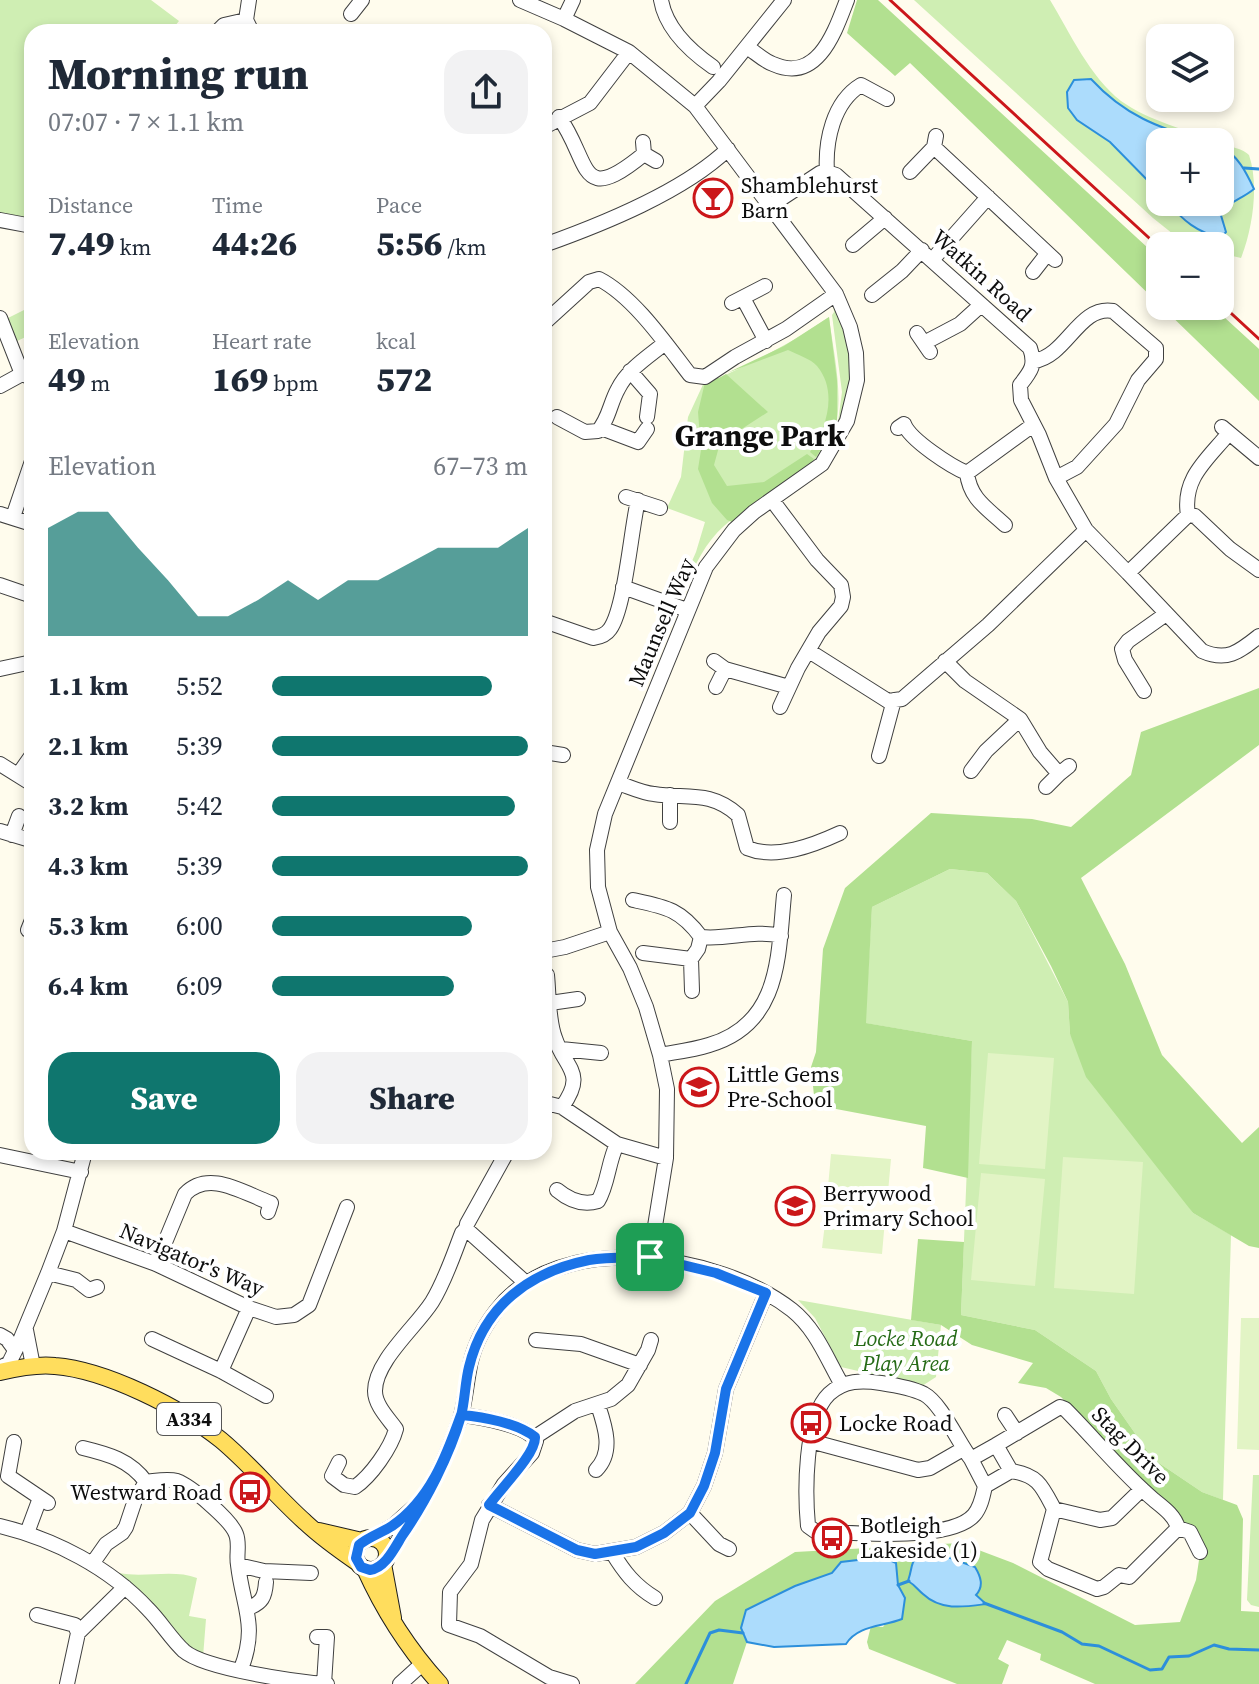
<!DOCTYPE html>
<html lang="en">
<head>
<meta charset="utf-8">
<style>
	body { margin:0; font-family:"Source Serif 4",serif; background:#f2f2f3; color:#1f2937; height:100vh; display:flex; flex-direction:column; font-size:30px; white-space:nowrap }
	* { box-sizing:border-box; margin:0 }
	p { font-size:26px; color:#747a83 }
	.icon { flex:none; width:44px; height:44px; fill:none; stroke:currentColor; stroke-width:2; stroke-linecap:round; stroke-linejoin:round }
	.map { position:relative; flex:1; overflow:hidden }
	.details { position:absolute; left:24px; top:24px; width:528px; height:1136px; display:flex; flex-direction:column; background:#fff; border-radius:24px; box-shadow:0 4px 12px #0003 }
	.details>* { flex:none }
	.buttons { position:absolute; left:1146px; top:24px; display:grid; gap:16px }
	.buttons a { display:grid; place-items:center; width:88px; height:88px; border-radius:16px; background:#fff; box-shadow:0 4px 12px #0003; font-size:40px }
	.pin { position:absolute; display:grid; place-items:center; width:68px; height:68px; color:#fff; margin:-34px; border-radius:16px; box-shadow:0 4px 12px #0006 }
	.round { display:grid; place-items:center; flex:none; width:84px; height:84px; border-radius:24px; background:#f2f2f3 }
	.summary { display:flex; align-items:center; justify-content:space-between; height:136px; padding:0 24px }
	h1 { font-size:44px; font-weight:800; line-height:60px }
	.figures { display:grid; grid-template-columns:repeat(3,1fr); gap:12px; height:136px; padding:8px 24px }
	.figures div { display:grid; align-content:center }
	.figures b { font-size:34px; font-weight:800 }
	.figures small { font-size:22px; font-weight:400 }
	.figures p { font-size:22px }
	.chart { height:224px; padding:16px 24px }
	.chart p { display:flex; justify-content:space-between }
	.chart svg { width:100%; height:144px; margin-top:8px; fill:#0f766e; opacity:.7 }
	.action { display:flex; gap:16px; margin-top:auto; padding:16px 24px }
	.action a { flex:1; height:92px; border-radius:24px; background:#0f766e; color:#fff; font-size:32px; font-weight:800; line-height:92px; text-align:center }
	.action a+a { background:#f2f2f3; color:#1f2937 }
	ul { padding:0 24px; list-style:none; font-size:26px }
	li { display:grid; grid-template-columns:128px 96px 1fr; align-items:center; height:60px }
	li i { height:20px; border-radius:10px; background:#0f766e }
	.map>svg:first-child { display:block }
	.green { fill:#cfeeb3 }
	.forest { fill:#b2e090 }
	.pitch { fill:#e2f4c5 }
	.water { fill:#acdcfc; stroke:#2c8fdb; stroke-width:2 }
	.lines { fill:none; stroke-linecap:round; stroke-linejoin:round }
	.stream { stroke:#2c8fdb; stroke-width:3 }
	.minor-casing { stroke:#404040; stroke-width:16 }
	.major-casing { stroke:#1e1e1e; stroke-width:18 }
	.minor { stroke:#fff; stroke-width:14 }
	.major { stroke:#ffdd5d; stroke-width:16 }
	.rail { stroke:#cb171a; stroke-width:3 }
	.route-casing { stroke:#fff; stroke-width:16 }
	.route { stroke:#1a73e8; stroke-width:10 }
	.labels { text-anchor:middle; stroke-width:8; stroke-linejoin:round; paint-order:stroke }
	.shield { fill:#fff; stroke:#565656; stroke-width:2 }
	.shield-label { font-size:20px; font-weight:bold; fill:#0d0d0d }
	.poi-label { font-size:22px; fill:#0d0d0d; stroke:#fff; text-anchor:start }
	.street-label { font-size:22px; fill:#0d0d0d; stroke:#fff }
	.park-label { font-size:22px; font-style:italic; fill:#266b17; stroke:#fff }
	.district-label { font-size:30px; font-weight:bold; fill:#0d0d0d; stroke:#fff }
</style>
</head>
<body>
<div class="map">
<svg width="1259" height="1684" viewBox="0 0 1259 1684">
	<rect width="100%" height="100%" fill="#fffced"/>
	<path class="green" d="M0,0H151L179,21L170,32H32V222L0,215Z
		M914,0H1050C1070,33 1090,77 1121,101C1149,121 1187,130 1218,142H1160V202H1220V143C1228,146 1244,149 1249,155C1259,184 1253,228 1241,258L1220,253V246H1188L1153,218Z
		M833,304C837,313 844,323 847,333C854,355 853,405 838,422L842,392L832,315L834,312Z
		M32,306V334L15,342L6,319Z
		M829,317C833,350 842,387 837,420C830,468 756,497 724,526C706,542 694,565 686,588L681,586L696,552L705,522L667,508L681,477L688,417L706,378H719L757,360L799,337Z
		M950,869L987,873L1016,901L1068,1002L1070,1034L1193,1213L1231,1235L1223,1500L1202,1492L1153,1459L1111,1399L1096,1371L1035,1330L961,1315L972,1041L865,1023L872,907Z
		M798,1300L941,1325L936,1377L922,1386L841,1367L815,1318Z
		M1253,1475H1259V1607L1251,1605L1247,1600Z
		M119,1573C144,1578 174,1569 197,1578L189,1616L206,1619L203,1657L190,1651L117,1576Z"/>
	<path class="forest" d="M857,0H878L1160,259V305L910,63L895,76L847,33Z
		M1161,306H1212L1259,349V401Z
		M829,317L837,381V423L816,457L810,452C827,428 838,391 817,366C811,359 796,354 788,350L727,373L784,346Z
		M726,374L768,412L720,443L714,465L727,486L764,482L807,454L814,459L809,466L732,522L727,520L712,503L698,469L701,450L698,412L706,378H719Z
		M1259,688V745L1081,878L1125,964L1162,1055L1242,1143L1259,1127V1248L1249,1246L1193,1213L1086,1077L1070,1034L1068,1002L1051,966L1016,901L987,873L950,869L872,907L866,1023L972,1041L968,1178L923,1168L926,1126L815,1105L811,1067L816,1052L823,949L845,888L931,813L1032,819L1071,827L1131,775L1141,732Z
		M918,1239L964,1242L961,1315L1035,1330L1096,1371L1111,1399L1153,1459L1202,1492L1237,1505L1243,1519L1241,1611L1259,1612V1684H1095L1040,1660L1041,1654L1007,1640L998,1659L1009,1665L1002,1684H957L869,1649L867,1642L871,1626L883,1627L905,1598L898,1585L896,1563L832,1573L795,1586L741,1628L747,1642L733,1684H635L715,1601L795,1552L960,1543L1013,1563L1135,1625L1180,1622L1196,1580L1199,1560L1180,1517L1061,1397L1046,1388L1018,1383L1033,1363L972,1345L941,1325L911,1320Z"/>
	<path class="pitch" d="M988,1053L1054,1058L1045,1169L979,1164Z
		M831,1154L891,1159L888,1192L828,1187Z
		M1063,1157L1143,1162L1134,1294L1054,1288Z
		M981,1173L1045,1179L1035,1286L971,1280Z
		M826,1215L885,1220L882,1254L822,1248Z
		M1241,1318H1259V1450L1237,1449Z"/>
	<path class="water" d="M1091,79C1125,116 1158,127 1204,142H1160V193L1110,142L1077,120L1068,108L1067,92L1074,80Z
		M1220,147C1237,153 1247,174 1254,189C1243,198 1230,202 1220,212L1226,232L1221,238C1197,232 1183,221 1168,202H1220Z
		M931,1551L975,1567C981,1577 984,1586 976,1595L986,1604C964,1607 941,1611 923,1594C917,1589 915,1585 908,1581C915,1560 907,1561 931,1551Z
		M883,1557L896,1563L898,1585L905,1598L902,1619C882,1627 858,1625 846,1644L774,1647L747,1642L741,1628L746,1610L795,1586L832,1573L841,1562Z"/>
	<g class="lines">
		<path class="stream" d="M1244,168L1259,169
			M898,1585L909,1581
			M984,1603L1062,1632L1082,1644L1099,1646L1150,1670L1162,1669L1169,1657L1189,1656L1214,1645L1229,1649L1259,1650
			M686,1684L710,1633L719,1630L743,1633"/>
		<defs>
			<path id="minor" d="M249,0L246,20L252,32
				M520,0L564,19L629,52L695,106L836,294L850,327L856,353L857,380L847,421L822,464L754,512L734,530L706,567L605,814L597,850L598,887L610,932L630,968L646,1007L660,1055L667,1089L666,1158L650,1257
				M661,0C666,29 690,51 713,67
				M351,14L362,0
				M564,19L573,0
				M217,32L224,25L246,20
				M747,47C755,52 764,61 773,64C818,84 835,31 847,0
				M695,106L719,81L784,0
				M559,117C591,162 578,208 644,154
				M544,127L590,103L629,52
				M643,142L644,154L656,161
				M934,147L1055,260
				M827,172C825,141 833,102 861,85L887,99
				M910,172L934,147L936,136
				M770,206L820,173L827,172L836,175L1030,348C1036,365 1031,371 1020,385L1021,400L1039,435L1056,478L1086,530L1128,573
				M0,220L32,226
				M544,245C603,224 683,192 728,149
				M853,245L885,218
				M933,259L988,197
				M1033,272L1047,254
				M872,295L902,271L922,250
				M743,298L766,341
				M732,303L765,286
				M0,318L22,374L32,378
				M544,323L589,282L599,279C634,297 666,344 690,375L705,377L735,357L786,329L836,294
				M917,333L930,352
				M924,343L960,324L981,305
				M1034,361C1067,356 1079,305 1113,311L1156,348V359L1138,380L1116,424L1077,467L1056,478
				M630,371L650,394L647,417
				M0,386L22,374
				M557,417L585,432L598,431C609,419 610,403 618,389C628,369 648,357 665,343
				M1222,427L1259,458
				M601,428L638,442L647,429
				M898,428L904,424C910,440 952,467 967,473L1033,425
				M967,473C970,499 987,508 1005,525
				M626,497L660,508
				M772,500L817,560L841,585L843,597L841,606L819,632L798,668L780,707
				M0,514L32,524
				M1188,515C1182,478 1207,460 1229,433
				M13,517L32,461
				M1259,570L1230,549L1195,516L1188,515L1128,573L1202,651C1227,662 1239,652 1259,636
				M0,585L32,596
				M623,587L687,610
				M544,621L593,638C600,637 606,635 610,629C625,608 631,530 638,500
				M809,651L888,701L902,699L988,625L1086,530
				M714,661L725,669L789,687
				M945,661L965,681L1020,719L1040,752L1059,774L1069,766
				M0,669L32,662
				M716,687L725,669
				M1144,691L1125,660L1122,649L1128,641L1166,614
				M544,752L563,755
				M879,756L894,700
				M0,764L32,784
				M971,771L986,751L1020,719
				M18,775L32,755
				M618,783C630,787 642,793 654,794C686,799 710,790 738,815L747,848C776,860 814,845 840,833
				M1046,787L1059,774
				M670,795V822
				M0,831L27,839
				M12,835L19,816
				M633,900C666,907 680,909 701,937C729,940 753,929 781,936
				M28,930L32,920
				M544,951L565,947L610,932
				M643,953L691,959
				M547,975C549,994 548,1020 555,1038C565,1069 587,1072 562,1107
				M692,991L691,959L698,949L701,937
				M550,1003L578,999
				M561,1049L601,1053
				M660,1055C676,1052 693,1050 709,1045C781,1024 778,956 784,895
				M544,1106L550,1104L562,1107L617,1144L666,1158
				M507,1152L467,1224L466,1229L526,1283
				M0,1155L81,1172
				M557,1190C569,1200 582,1206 598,1201C608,1185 608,1162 617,1144
				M64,1231L156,1264L249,1308L276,1317L294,1315L309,1305L347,1207
				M156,1264L185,1194C209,1169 243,1193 271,1203L268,1212
				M48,1273L76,1280L89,1290L97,1287
				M26,1330L33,1366
				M0,1335L7,1339L15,1350
				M152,1339L221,1371L266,1396
				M536,1340L581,1344L640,1365
				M0,1368L9,1363L19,1343L48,1273L64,1231L85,1152
				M221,1371L249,1308
				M461,1415C480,1417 527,1425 536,1441L532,1453L504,1484L482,1520L471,1564L450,1592L449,1625L480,1636L549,1677L572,1684
				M1005,1415L1017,1433
				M535,1437L575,1411L611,1399L628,1385L648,1350L651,1340
				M810,1441L918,1470L930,1468L963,1449
				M14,1442L8,1476L48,1503
				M996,1445L1060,1407L1065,1409C1095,1439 1121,1472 1154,1500C1164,1508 1175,1516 1178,1528L1190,1532L1200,1552
				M996,1445L1011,1471L985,1486L971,1459Z
				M83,1448C108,1454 130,1460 146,1482L135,1500L126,1527L122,1533L106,1544L92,1564
				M971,1459C958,1442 941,1403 924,1394C912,1388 894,1385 881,1383C862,1380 844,1380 829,1394C804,1418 805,1494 808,1526L815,1531C850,1533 951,1542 974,1515C981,1507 983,1495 985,1486
				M339,1462L332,1476L344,1485L355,1487C371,1476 391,1448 396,1429C388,1418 375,1405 375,1391C375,1361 416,1327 432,1302C445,1281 453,1256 462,1233L466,1229
				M596,1470C614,1452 605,1426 598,1405
				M1011,1471C1038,1475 1042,1486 1054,1509L1040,1562L1048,1569L1097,1589L1104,1587L1119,1575L1129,1577L1178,1528
				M146,1482C156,1481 167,1478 177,1481C191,1486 231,1520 236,1534C240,1544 236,1555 238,1565C243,1608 258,1625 241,1669
				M489,1505L577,1550L595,1554L636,1547L664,1533L690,1513L704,1486L715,1453L726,1389L766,1293
				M1054,1509L1100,1520L1112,1518L1142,1489
				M690,1513L719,1544L729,1549
				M0,1526C54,1539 110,1568 148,1609C161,1622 171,1639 184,1651C205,1669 298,1682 327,1684
				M27,1533L40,1498
				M371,1539L394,1525L413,1508
				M612,1552C624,1572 635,1586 655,1598
				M386,1558C417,1516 443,1468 460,1419C465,1404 466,1387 469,1371C472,1350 483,1328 496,1311C559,1228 719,1253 792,1310C816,1329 827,1359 842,1385
				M238,1565L264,1571L311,1573
				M248,1608C262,1603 265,1597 266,1582
				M37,1615L75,1625L78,1633
				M317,1637H327L324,1684
				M67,1684L78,1633L125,1587
				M400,1684L422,1664"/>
			<path id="major" d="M0,1372C17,1368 37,1364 55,1366C106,1370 181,1408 221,1440C251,1465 276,1496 305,1522C321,1537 339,1550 358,1563
				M319,1531L362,1541
				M355 1554a16 16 0 1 1 32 0a16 16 0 1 1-32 0Z
				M383,1564L393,1618
				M365,1569C384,1611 409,1650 440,1684"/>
		</defs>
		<use href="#minor" class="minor-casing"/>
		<use href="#major" class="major-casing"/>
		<use href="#minor" class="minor"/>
		<use href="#major" class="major"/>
		<path class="rail" d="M890,0L1160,248
			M1220,303L1259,339"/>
	</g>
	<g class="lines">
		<defs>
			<path id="route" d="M650,1257C631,1258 609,1257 589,1260C529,1272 484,1306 469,1367C465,1383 465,1400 461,1416C450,1455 425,1503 402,1536C394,1549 385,1568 370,1570L361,1567L356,1558L359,1545C368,1537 381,1533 392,1526C430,1500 446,1457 461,1415C484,1417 517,1423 535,1437C536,1454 501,1488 489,1505L577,1550L595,1554L636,1547L664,1533L690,1513L704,1486L715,1453L726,1389L766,1293L716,1273L650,1257"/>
		</defs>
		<use href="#route" class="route-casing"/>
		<use href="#route" class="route"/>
	</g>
	<defs>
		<symbol id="bar-ring" viewBox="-11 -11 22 22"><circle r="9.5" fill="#fff" stroke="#cb171a" stroke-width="1.5"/><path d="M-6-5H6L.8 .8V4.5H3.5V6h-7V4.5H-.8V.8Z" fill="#cb171a"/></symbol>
		<symbol id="school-ring" viewBox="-11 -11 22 22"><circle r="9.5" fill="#fff" stroke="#cb171a" stroke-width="1.5"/><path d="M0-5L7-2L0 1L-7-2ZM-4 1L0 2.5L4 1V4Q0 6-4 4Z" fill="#cb171a"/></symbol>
		<symbol id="bus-ring" viewBox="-11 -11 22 22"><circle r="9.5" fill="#fff" stroke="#cb171a" stroke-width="1.5"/><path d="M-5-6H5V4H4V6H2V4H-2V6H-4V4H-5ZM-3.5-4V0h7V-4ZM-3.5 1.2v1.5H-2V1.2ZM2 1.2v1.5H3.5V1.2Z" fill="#cb171a"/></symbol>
	</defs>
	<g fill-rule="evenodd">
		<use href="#bar-ring" x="691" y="176" width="44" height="44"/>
		<use href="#school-ring" x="677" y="1065" width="44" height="44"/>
		<use href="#school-ring" x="773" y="1184" width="44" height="44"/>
		<use href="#bus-ring" x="789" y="1401" width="44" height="44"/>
		<use href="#bus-ring" x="228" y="1470" width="44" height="44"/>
		<use href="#bus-ring" x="810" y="1516" width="44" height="44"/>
	</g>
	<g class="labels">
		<rect class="shield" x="157" y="1403" width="64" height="32" rx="6"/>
		<g class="shield-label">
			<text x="189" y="1426">A334</text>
		</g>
		<g class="poi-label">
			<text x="741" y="193">Shamblehurst<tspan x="741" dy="25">Barn</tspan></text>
			<text x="727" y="1082">Little Gems<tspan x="727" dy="25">Pre-School</tspan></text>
			<text x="823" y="1201">Berrywood<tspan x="823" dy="25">Primary School</tspan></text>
			<text x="839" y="1431">Locke Road</text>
			<text x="222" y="1500" text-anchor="end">Westward Road</text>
			<text x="860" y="1533">Botleigh<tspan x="860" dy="25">Lakeside (1)</tspan></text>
		</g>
		<g class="street-label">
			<text transform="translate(982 275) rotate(42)" y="8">Watkin Road</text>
			<text transform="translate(661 622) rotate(-67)" y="8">Maunsell Way</text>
			<text transform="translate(192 1259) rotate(23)" y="8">Navigator's Way</text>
			<text transform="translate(1131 1445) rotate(45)" y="8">Stag Drive</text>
		</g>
		<g class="park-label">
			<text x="906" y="1346">Locke Road<tspan x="906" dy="25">Play Area</tspan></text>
		</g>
		<g class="district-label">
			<text x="760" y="446">Grange Park</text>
		</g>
	</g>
</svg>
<div class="buttons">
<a><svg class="icon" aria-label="layers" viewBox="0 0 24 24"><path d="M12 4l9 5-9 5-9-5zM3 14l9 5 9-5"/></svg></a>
<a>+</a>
<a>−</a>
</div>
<div class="pin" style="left:650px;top:1257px;background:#1e9e55"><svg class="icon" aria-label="arrive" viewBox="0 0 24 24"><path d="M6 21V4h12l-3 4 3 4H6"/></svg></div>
<section class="details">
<div class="summary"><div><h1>Morning run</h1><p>07:07 · 7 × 1.1 km</p></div><a class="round"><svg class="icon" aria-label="share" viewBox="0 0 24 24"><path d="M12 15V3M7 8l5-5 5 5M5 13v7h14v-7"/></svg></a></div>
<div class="figures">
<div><p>Distance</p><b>7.49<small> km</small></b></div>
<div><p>Time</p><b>44:26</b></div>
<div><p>Pace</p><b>5:56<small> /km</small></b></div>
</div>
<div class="figures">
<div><p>Elevation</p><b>49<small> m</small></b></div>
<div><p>Heart rate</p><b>169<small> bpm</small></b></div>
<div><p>kcal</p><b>572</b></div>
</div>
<div class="chart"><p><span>Elevation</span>67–73 m</p>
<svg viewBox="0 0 160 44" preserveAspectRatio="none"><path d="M0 44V11L10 6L20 6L30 17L40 27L50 38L60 38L70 33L80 27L90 33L100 27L110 27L120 22L130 17L140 17L150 17L160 11V44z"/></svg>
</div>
<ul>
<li><b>1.1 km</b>5:52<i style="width:86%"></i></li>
<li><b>2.1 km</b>5:39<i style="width:100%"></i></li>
<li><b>3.2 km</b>5:42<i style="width:95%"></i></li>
<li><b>4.3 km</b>5:39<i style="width:100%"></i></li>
<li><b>5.3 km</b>6:00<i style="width:78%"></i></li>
<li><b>6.4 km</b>6:09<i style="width:71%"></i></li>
</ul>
<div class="action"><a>Save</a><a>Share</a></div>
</section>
</div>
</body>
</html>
